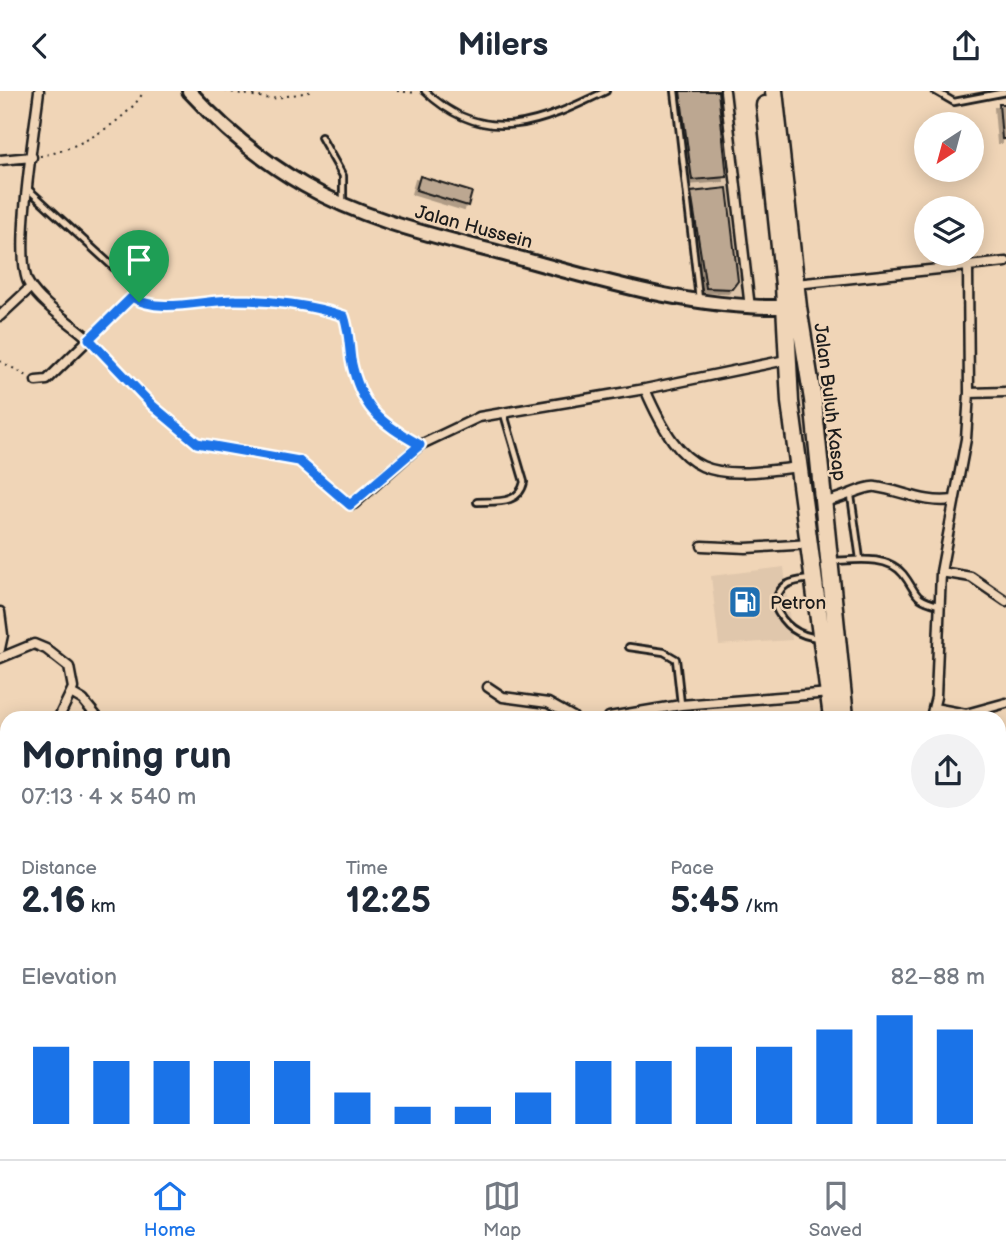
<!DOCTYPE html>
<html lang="en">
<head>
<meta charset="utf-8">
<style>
	body { margin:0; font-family:"Balsamiq Sans",sans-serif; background:#f2f2f3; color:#1f2937; height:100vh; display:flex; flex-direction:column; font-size:26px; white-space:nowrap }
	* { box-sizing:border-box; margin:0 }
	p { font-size:23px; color:#747a83 }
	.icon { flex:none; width:38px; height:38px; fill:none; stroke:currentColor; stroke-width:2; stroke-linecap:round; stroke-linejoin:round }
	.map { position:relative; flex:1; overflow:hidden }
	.sheet { position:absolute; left:0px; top:620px; width:1006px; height:450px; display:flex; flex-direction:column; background:#fff; border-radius:21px 21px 0 0; box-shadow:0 4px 18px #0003 }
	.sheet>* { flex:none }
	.needle { width:46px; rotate:216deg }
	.fabs { position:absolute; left:914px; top:21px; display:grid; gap:14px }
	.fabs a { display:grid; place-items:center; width:70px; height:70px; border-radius:50%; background:#fff; box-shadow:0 4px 18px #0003; font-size:35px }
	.pin { position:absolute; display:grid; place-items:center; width:60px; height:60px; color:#fff; margin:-72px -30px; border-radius:50% 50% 50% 0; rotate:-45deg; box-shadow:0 0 7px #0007 }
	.pin .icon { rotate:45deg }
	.round { display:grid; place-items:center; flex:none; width:74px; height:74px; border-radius:37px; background:#f2f2f3 }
	.overview { display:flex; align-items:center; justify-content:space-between; height:119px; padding:0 21px }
	h1 { font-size:38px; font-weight:800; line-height:52px }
	.figures { display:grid; grid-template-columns:repeat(3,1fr); gap:10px; height:119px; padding:7px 21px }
	.figures div { display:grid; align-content:center }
	.figures b { font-size:35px; font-weight:800 }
	.figures small { font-size:19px; font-weight:400 }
	.figures p { font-size:19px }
	.chart { height:196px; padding:14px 21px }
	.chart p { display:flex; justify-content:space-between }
	.chart svg { width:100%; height:126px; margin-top:7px; stroke:#1a73e8; stroke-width:6 }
	header { display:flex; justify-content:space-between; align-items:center; height:91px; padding:0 21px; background:#fff; font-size:32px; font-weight:800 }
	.tabs { display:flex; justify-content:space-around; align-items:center; height:98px; border-top:2px solid #e0e1e3; background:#fff; font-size:19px; color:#747a83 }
	.tabs a { display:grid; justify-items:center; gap:4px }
	.tabs .selected { color:#1a73e8 }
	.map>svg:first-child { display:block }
	.built { fill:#e0c7ac }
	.building { fill:#bca791; stroke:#1c1c1c; stroke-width:2; filter:url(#shadow) }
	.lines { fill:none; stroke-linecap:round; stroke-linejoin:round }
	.lane-casing { stroke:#1c1c1c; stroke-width:10 }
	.street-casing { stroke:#1c1c1c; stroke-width:13 }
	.secondary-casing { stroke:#1c1c1c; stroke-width:18 }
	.primary-casing { stroke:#1c1c1c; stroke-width:18 }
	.highway-casing { stroke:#1c1c1c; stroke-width:21 }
	.path { stroke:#1c1c1c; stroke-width:2; stroke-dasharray:2 5; stroke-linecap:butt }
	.lane { stroke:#f0d5b7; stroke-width:4.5 }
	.street { stroke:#f0d5b7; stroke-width:8 }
	.secondary { stroke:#f0d5b7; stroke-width:12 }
	.primary { stroke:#f0d5b7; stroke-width:12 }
	.highway { stroke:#f0d5b7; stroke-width:16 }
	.route-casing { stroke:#fff; stroke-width:14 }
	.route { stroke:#1a73e8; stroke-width:9 }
	.labels { text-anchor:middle; stroke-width:5; stroke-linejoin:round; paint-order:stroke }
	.street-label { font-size:19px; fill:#1c1c1c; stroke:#f0d5b7 }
	.poi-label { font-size:19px; fill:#1c1c1c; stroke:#f0d5b7; text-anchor:start }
</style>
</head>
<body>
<header><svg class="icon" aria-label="back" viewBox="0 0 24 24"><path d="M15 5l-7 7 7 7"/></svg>Milers<svg class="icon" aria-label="share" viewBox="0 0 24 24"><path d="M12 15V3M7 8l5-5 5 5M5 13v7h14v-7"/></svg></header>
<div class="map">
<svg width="1006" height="1068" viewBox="0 0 1006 1068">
	<defs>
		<filter id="shadow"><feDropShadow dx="-4" dy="4" stdDeviation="0" flood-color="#0004"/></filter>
	</defs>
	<rect width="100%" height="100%" fill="#f0d5b7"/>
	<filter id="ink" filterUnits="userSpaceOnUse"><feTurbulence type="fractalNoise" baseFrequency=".0143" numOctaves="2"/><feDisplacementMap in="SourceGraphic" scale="14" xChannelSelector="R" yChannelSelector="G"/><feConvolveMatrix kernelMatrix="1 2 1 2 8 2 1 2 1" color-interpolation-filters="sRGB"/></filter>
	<g filter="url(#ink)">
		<path class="built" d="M672,0H733L756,207L695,200Z
			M784,476L792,549L719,554L711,485Z
			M999,1042L1006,1043L1003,1068H904V1062H999Z"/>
		<path class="building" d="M680,0H718L727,86L692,89Z
			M999,13H1006V48H1002Z
			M420,85L472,101L468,115L416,99Z
			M727,97L738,190L732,198L706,197L691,101Z
			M999,843L1006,855V889L999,892Z
			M908,1062H937L936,1068L908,1066Z
			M937,1062H998L997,1068H936Z"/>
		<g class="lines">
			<defs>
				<path id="lane" d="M425,0C486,58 542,31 606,0
					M675,0L699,208
					M935,0L954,11L1006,1
					M321,46L343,85V112
					M28,98L135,196L132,207L89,247
					M851,405L860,468
					M477,411C496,410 519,414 524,391L504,323
					M834,470C856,469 888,464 903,483C918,502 912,508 939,514
					M811,488C791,490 778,492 775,515C783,534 798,545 819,547
					M629,556L664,561L676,568L681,613"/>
				<path id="street" d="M725,0L750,217
					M0,69L32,66
					M796,193L1006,171
					M0,225L31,196
					M36,290L47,289L89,248C70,231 42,214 29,193C13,168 35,35 39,0
					M645,298C684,388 708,388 798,376
					M969,302L1006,301
					M823,411C841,409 865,394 876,396C903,400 925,413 953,409
					M354,413L420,354L479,326L645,298L786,269
					M702,455L746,457L811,453
					M941,481L971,486L1006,510
					M0,521L3,544L0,558
					M0,567L34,553L46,558L69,576L73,597L59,626
					M488,596L503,606L548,612L573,626
					M71,602L83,609L97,626
					M934,617L966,623L1006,612
					M609,626L681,614L830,602
					M931,626L936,606L941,481L966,348L969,302L968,177
					M999,708L1006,712
					M0,793L7,788
					M0,1009L7,995
					M169,1068L172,1062"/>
				<path id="secondary" d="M189,0C223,37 260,69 304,94C366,130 436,145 504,163C597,188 689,218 785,216"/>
				<path id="primary" d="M0,980L7,983
					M189,1062L202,1068"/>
				<path id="highway" d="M774,0L798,216L813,309L845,626
					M765,14L784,194L790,311L832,626
					M882,1062V1068
					M895,1062L896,1068"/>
			</defs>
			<use href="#lane" class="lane-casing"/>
			<use href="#street" class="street-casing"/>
			<use href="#secondary" class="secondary-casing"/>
			<use href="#primary" class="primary-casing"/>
			<use href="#highway" class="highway-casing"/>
			<path class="path" d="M225,0L271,8L314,0
				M397,0L417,2
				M40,65C74,60 127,31 144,0
				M139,211C170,215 200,210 231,209C263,207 315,215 344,225C349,239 349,254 351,268C359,310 374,328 410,348
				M96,257L153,315L197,352L299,370L346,412
				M0,270L29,286"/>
			<use href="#lane" class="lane"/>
			<use href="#street" class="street"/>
			<use href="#secondary" class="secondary"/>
			<use href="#primary" class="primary"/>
			<use href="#highway" class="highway"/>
		</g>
	</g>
	<g class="lines" filter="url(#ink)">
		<defs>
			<path id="route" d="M132,206C160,224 205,208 236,209C270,209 312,214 344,225C349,239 349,254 351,269C361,317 379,331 420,354L350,414L299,370L197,352L153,315L89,248Z"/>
		</defs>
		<use href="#route" class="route-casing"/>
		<use href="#route" class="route"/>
	</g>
	<defs>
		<symbol id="fuel-square" viewBox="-11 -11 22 22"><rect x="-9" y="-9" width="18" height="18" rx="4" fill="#1f6fb2" stroke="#f0d5b7"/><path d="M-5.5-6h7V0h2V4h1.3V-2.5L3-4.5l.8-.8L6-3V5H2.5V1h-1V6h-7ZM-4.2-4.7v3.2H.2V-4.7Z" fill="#fff"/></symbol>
	</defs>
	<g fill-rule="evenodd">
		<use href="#fuel-square" x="726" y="492" width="38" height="38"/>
	</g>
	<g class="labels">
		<g class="street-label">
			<text transform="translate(474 135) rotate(15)" y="7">Jalan Hussein</text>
			<text transform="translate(831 311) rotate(83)" y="7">Jalan Buluh Kasap</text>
		</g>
		<g class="poi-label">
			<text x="770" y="518">Petron</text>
		</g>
	</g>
</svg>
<div class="fabs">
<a><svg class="needle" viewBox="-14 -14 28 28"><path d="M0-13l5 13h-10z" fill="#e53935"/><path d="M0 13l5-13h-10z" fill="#747a83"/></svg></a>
<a><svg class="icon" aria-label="layers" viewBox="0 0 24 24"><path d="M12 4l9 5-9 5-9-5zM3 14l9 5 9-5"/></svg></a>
</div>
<div class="pin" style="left:139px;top:211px;background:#1e9e55"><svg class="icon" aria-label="arrive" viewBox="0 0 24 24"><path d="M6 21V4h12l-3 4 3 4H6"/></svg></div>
<section class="sheet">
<div class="overview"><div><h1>Morning run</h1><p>07:13 · 4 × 540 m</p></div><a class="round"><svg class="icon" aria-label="share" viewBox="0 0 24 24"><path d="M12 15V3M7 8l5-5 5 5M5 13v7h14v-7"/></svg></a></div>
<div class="figures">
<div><p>Distance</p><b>2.16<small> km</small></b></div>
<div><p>Time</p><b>12:25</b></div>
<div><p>Pace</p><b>5:45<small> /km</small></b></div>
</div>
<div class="chart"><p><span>Elevation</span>82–88 m</p>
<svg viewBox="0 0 160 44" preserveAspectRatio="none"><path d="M5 44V17M15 44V22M25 44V22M35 44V22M45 44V22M55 44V33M65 44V38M75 44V38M85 44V33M95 44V22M105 44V22M115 44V17M125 44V17M135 44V11M145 44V6M155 44V11"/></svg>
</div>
</section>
</div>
<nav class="tabs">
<a class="selected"><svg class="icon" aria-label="home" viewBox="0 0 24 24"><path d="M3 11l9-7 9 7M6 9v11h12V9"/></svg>Home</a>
<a><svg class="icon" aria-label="map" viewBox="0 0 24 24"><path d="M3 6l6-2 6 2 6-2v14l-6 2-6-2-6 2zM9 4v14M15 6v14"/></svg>Map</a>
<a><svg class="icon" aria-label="saved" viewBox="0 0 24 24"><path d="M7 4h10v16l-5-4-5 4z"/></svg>Saved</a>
</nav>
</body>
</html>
